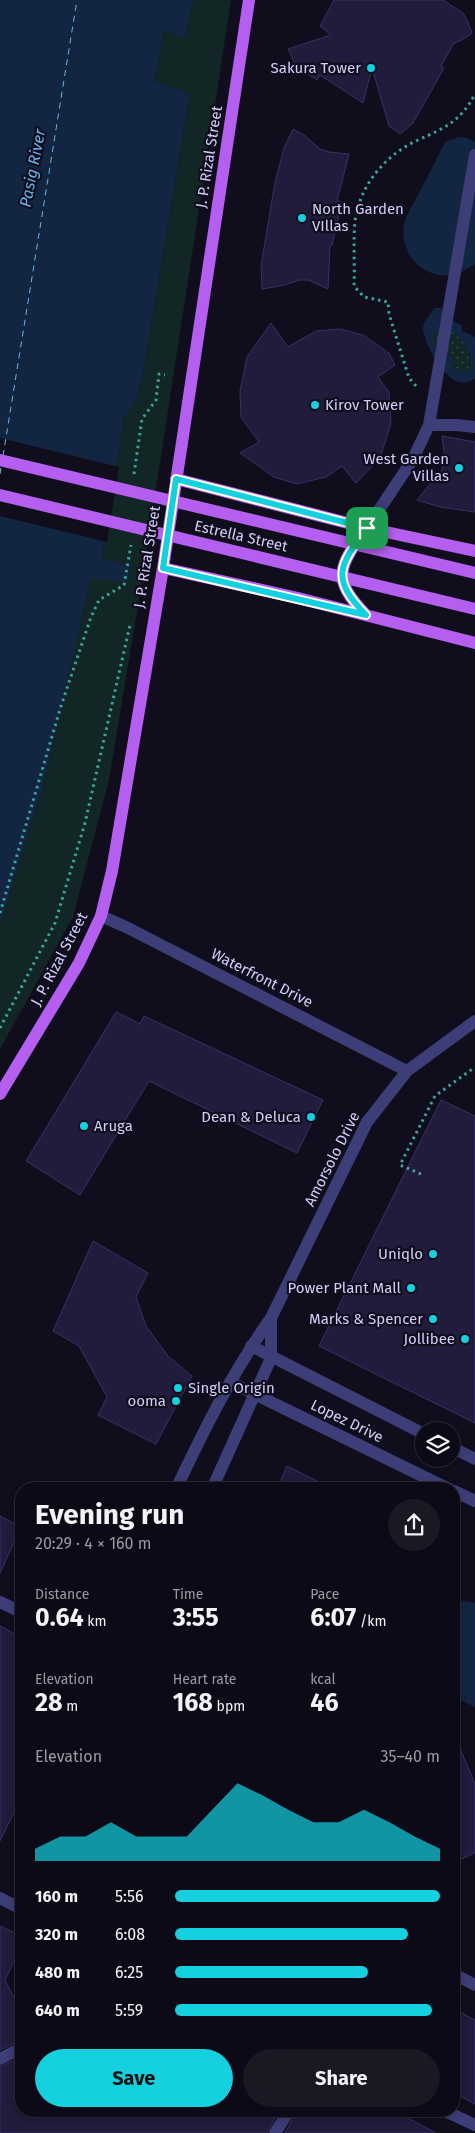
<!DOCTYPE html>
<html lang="en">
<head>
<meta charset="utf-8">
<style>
	body { margin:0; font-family:"Fira Sans",sans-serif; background:#1a1823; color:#f1f3f6; height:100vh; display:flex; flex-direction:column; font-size:19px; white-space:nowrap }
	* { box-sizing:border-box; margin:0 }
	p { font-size:16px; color:#9a9aa1 }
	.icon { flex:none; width:28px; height:28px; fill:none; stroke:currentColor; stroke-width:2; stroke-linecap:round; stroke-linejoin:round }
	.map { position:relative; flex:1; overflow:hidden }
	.drawer { position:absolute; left:15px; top:1482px; width:445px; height:635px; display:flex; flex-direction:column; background:#0c0a16; border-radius:20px; box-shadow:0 2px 8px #0003,0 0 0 1px #2c2b35 }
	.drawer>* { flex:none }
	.tools { position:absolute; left:415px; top:1422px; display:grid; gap:10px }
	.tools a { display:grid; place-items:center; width:45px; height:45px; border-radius:50%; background:#0c0a16; box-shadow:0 2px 8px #0003,0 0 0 1px #2c2b35; font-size:25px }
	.pin { position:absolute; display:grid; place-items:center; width:42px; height:42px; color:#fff; margin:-21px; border-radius:10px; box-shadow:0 2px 8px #0006 }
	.round { display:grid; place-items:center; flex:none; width:52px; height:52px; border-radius:26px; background:#1a1823 }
	.headline { display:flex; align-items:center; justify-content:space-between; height:85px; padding:0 20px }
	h1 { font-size:28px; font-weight:700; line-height:38px }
	.stats { display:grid; grid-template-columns:repeat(3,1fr); gap:8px; height:85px; padding:5px 20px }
	.stats div { display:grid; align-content:center }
	.stats b { font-size:25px; font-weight:700 }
	.stats small { font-size:14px; font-weight:400 }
	.stats p { font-size:14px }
	.chart { height:140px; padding:10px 20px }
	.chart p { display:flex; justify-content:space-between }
	.chart svg { width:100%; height:90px; margin-top:5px; fill:#15d1df; opacity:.7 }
	.cta { display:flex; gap:10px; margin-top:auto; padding:10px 20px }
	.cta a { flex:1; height:58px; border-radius:30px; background:#15d1df; color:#111; font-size:20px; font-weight:700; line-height:58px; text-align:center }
	.cta a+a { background:#1a1823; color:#f1f3f6 }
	ul { padding:0 20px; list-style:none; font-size:16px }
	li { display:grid; grid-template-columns:80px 60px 1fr; align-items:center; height:38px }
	li i { height:12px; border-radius:6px; background:#15d1df }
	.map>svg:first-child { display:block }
	.grass { fill:url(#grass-dots) }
	.park { fill:#112625 }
	.water { fill:#122641; fill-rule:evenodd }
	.pier { fill:#100e1d }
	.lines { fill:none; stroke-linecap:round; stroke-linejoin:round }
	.ferry { stroke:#66b4f0; stroke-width:1; stroke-dasharray:6 5; stroke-linecap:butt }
	.building { fill:#211b3c; stroke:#393066 }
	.path { stroke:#38a49a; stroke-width:3; stroke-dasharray:2.5 4; stroke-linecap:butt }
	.minor { stroke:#3d3d77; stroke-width:12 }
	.major { stroke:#b55ff0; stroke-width:12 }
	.major-bridge { stroke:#b55ff0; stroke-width:12 }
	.route-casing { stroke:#fff; stroke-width:10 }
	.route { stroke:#15d1df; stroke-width:6 }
	.poi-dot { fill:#15d1df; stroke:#100e1d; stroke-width:2 }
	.labels { text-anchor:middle; stroke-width:4.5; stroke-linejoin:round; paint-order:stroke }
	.poi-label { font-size:15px; fill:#d2cefa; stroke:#100e1d; text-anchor:end }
	.street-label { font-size:15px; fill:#d2cefa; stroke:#100e1d }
	.water-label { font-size:16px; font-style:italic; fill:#66b4f0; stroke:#100e1d }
</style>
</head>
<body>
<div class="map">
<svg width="475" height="2133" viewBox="0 0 475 2133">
	<defs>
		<pattern id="grass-dots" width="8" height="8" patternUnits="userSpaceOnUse" patternTransform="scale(1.25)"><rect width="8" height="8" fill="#112625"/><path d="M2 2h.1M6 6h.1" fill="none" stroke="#334446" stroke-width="1.8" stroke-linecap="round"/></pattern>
	</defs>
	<rect width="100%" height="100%" fill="#100e1d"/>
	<path class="grass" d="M448,329C462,337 475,353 470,370L456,372L452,360C442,353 431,350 432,335L439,330Z"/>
	<path class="park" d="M193,0H231L141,587L109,780L73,917L0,1049V925L43,787L91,577L128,582L130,564L102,559L124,418L137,400L143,374L190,94L155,81L164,31L185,38Z"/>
	<path class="water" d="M0,0H193L185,38L164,31L155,81L190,94L143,374L137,400L124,418L102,559L130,564L128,583L91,578L43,787L0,925Z
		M459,137L467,138L475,142V264C460,275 446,279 429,272C410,264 399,241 405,221C407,213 413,205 417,197C426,179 436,161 445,142Z
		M434,308H441L449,319L461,325L462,331L475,337V379C469,382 463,384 456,381C443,376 423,342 423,328C423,321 431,315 434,308ZM448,329C462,337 475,353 470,370L456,371L453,366L451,355L438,352C434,346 432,342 433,336L439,330Z
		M465,1601L475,1603V1707L454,1697V1605Z"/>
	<path class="pier" d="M0,438L119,467L107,542L0,516Z"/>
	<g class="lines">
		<path class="ferry" d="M3,456L77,0
			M0,474L1,467"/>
	</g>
	<path class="building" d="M334,0H443L463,13L468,22L472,33L462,40L454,43L441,66L444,68L413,123L400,134L389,126L372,68L363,103L320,75L317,80L296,66L288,49L331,35L320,26Z
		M293,129L304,135L320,149L329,152L349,154L337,201L342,202L332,245L330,246L328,289L308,280H299L285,285L262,289L261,266L275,182L284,148Z
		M271,323L288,347L316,331L340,329L363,335L389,353L395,365L378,377L389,392L391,423L380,458L356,483L342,466L326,477L297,484L274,477L240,453L259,442L241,417L240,391L247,357Z
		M442,436L475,442V512L440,507L417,500L430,484L440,475L445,460Z
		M116,1012L140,1024L144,1016L323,1100L297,1153L149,1081L80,1195L26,1161Z
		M441,1100L475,1116V1423L319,1346Z
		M93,1241L148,1273L136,1297L146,1326L168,1356L192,1376L156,1444L98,1415L107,1397L79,1346L53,1331Z
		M287,1466L333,1489H277Z
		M0,1516L21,1527L0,1573Z
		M0,1626L21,1637V1798L0,1841Z
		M454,1734L475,1784V1853L454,1862Z
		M0,1926L21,1936V1946L5,1980L21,2011V2040L0,2050Z
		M454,2009L475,2020V2104L454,2093Z
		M21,2057V2111H279L267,2133H0V2067Z
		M297,2111H395L436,2133H285Z"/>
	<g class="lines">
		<path class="path" d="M416,386L409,378L389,314L388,302L364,297L354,286C355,265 353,242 355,221C360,185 385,155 418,140C445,128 461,121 475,94
			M134,474L142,419L156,400L159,374L165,375
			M0,913L61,706L91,617L99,600L124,585L131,545
			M0,1028L55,923L85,823L130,625
			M421,1174L400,1165L435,1096L475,1067"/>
		<path class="minor" d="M429,425H456L475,427
			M367,528L413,459L429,425L475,155
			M101,916L126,927L407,1071
			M251,1346L424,1434
			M230,1382L449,1489
			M451,1447L475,1459
			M176,1489C204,1430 233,1371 271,1318L367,1122L407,1071L475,1021
			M212,1489L271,1358V1318
			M454,1491L475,1501
			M0,1602L21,1612
			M0,1898L21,1909
			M454,1974L475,1985
			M0,2059L21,2048
			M445,2111L475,2125
			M275,2133L289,2111"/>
		<path class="major" d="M176,479L367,528L475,551
			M163,568L298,598L475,643
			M366,615C330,578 339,566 367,528
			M0,1094L79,963L101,916L112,871L163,568L249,0"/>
		<path class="major-bridge" d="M0,460L475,573
			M0,495L475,609"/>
	</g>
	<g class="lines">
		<defs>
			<path id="route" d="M176,479L367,528C339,566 330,578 366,615L163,568Z"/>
		</defs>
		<use href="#route" class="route-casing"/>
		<use href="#route" class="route"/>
	</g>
	<g class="poi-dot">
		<circle cx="371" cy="68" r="5"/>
		<circle cx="302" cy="218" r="5"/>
		<circle cx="315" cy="405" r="5"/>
		<circle cx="459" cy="468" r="5"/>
		<circle cx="311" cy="1117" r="5"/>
		<circle cx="84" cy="1126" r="5"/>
		<circle cx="433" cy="1254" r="5"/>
		<circle cx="411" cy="1288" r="5"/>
		<circle cx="433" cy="1319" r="5"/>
		<circle cx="465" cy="1339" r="5"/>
		<circle cx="178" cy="1388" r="5"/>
		<circle cx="176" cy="1401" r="5"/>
	</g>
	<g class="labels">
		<g class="poi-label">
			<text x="361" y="73">Sakura Tower</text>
			<text x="312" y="214" text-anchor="start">North Garden<tspan x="312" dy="17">VIllas</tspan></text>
			<text x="325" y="410" text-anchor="start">Kirov Tower</text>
			<text x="449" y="464">West Garden<tspan x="449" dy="17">Villas</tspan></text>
			<text x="301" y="1122">Dean &amp; Deluca</text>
			<text x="94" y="1131" text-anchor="start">Aruga</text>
			<text x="423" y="1259">Uniqlo</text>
			<text x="401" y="1293">Power Plant Mall</text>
			<text x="423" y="1324">Marks &amp; Spencer</text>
			<text x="455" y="1344">Jollibee</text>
			<text x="188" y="1393" text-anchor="start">Single Origin</text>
			<text x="166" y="1406">ooma</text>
		</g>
		<g class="street-label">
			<text transform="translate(209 157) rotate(-81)" y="5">J. P. Rizal Street</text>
			<text transform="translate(241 536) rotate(13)" y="5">Estrella Street</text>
			<text transform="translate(147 557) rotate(-81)" y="5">J. P. Rizal Street</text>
			<text transform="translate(59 959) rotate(-62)" y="5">J. P. Rizal Street</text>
			<text transform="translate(262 978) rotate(27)" y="5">Waterfront Drive</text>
			<text transform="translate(332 1159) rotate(-63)" y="5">Amorsolo Drive</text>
			<text transform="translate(347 1421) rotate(26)" y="5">Lopez Drive</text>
		</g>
		<g class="water-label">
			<text transform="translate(32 168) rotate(-79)" y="6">Pasig River</text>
		</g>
	</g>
</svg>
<div class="tools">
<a><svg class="icon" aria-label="layers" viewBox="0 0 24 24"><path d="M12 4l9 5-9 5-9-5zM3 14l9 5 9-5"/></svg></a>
</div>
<div class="pin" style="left:367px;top:528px;background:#1e9e55"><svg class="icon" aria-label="arrive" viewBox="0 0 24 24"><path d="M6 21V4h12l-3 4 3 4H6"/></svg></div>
<section class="drawer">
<div class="headline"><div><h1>Evening run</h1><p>20:29 · 4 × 160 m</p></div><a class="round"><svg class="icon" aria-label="share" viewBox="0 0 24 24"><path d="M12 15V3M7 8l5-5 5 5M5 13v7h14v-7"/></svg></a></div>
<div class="stats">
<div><p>Distance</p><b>0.64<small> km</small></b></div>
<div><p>Time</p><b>3:55</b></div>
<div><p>Pace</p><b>6:07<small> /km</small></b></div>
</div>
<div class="stats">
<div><p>Elevation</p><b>28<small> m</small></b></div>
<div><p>Heart rate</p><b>168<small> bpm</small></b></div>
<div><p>kcal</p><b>46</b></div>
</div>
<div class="chart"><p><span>Elevation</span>35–40 m</p>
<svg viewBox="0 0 160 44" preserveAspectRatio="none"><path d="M0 44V38L10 32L20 32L30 25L40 32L50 32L60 32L70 19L80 6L90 12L100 19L110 25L120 25L130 19L140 25L150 32L160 38V44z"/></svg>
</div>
<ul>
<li><b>160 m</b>5:56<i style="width:100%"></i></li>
<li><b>320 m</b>6:08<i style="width:88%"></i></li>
<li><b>480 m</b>6:25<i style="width:73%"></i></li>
<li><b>640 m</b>5:59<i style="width:97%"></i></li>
</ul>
<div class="cta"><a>Save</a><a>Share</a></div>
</section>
</div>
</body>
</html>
